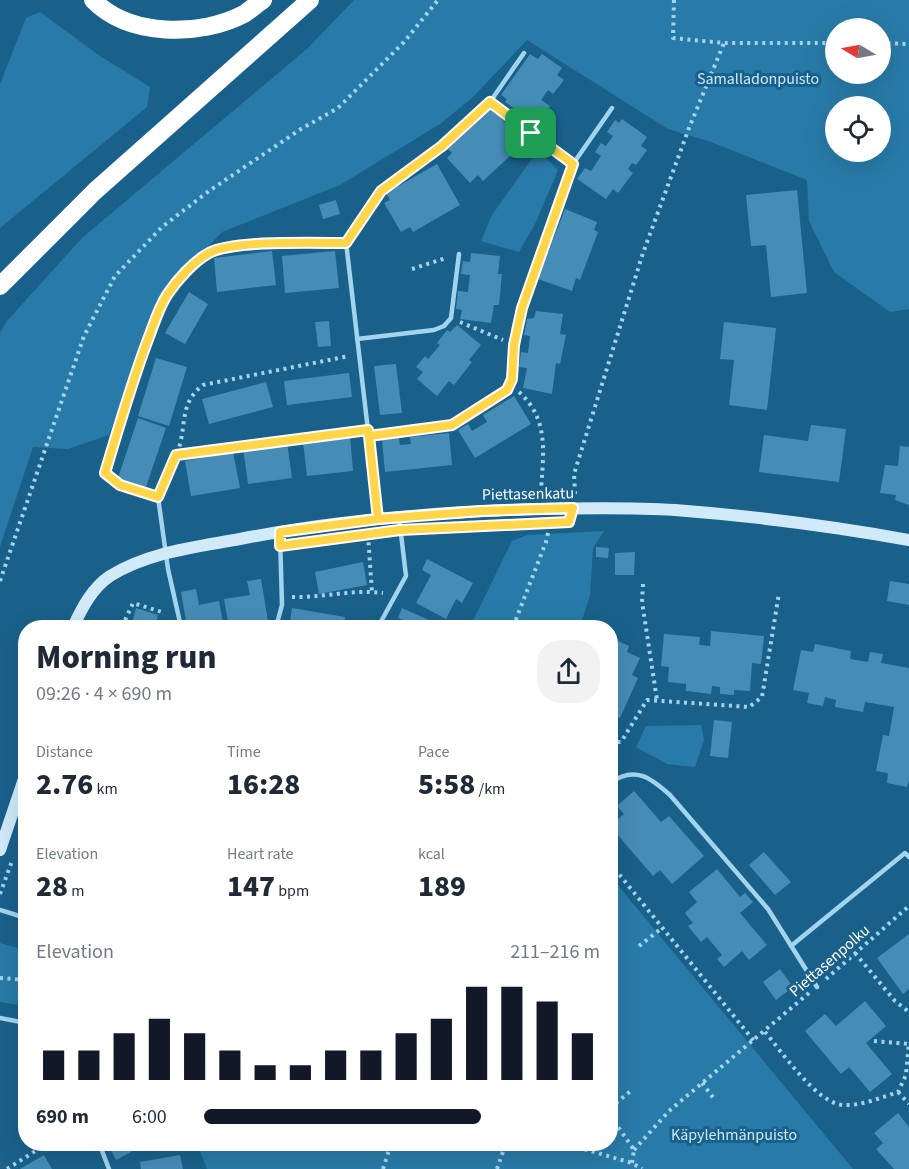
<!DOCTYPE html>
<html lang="en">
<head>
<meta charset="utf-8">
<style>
	body { margin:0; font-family:"Source Sans 3",sans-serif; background:#f2f2f3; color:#1f2937; height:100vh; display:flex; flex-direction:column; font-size:22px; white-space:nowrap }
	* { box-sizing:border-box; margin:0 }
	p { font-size:20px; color:#747a83 }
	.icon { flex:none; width:33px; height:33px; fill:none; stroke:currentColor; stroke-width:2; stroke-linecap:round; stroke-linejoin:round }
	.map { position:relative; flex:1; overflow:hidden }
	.side { position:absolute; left:18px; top:620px; width:600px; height:531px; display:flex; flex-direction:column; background:#fff; border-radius:24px; box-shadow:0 6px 24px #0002 }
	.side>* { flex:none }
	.needle { width:39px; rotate:280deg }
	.controls { position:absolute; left:825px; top:18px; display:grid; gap:12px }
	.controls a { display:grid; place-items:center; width:66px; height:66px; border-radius:50%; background:#fff; box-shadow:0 6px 24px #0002; font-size:30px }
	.pin { position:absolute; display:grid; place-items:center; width:51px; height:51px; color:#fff; margin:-26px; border-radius:12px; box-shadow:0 3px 9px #0006 }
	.round { display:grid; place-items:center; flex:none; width:63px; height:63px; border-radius:24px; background:#f2f2f3 }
	.head { display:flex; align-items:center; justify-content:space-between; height:102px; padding:0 18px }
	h1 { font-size:33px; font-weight:800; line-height:45px }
	.figures { display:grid; grid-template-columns:repeat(3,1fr); gap:9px; height:102px; padding:6px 18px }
	.figures div { display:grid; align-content:center }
	.figures b { font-size:30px; font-weight:800 }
	.figures small { font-size:16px; font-weight:400 }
	.figures p { font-size:16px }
	.chart { height:168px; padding:12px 18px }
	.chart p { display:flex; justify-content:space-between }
	.chart svg { width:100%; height:108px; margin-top:6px; stroke:#111827; stroke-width:6 }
	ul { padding:0 18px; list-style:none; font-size:20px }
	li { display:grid; grid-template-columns:96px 72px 1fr; align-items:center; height:45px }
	li i { height:15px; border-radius:8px; background:#111827 }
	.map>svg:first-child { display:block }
	.green { fill:#287ba8; fill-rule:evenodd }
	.building { fill:#458db6 }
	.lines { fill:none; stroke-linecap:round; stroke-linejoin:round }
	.path { stroke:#a3d4ee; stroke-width:4; stroke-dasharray:3 4.5; stroke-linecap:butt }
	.lane { stroke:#a3d4ee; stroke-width:4.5 }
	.secondary { stroke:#d0eafa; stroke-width:12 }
	.highway { stroke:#fff; stroke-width:18 }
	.route-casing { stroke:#fff; stroke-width:12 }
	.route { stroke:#ffd54a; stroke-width:8 }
	.labels { text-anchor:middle; stroke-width:6; stroke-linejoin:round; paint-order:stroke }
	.park-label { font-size:16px; fill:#c9e9fa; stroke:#19618b }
	.street-label { font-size:16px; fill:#fff; stroke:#19618b }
</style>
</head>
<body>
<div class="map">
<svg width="909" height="1169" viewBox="0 0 909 1169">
	<rect width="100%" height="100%" fill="#19618b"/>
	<path class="green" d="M354,0H909V309L890,312L834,272L809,221L807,180L711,142L668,129L527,40L472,98L440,124L340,185L222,232L162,294L109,435L68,449L33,447L0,547V333L7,321L82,238L308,48ZM836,28H880V74H836ZM836,106H880V152H836Z
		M40,12L100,56L150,87L147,107L0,228V84L26,18Z
		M538,150L558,170L535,224L519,252L481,241L492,215Z
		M604,531L593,548L590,595L580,627H470L512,541L527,535Z
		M701,725L704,740L695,767L667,764L636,747L646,726Z
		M611,877L853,1169H207L197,1143H610Z
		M0,943L25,950V1006L0,1002Z"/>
	<path class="building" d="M530,54L538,59L542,54L562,68L557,75L564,80L553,94L548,90L541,100L550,106L540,119L536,116L532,120L505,102L507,99L501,95Z
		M492,108L524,143L483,181L478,175L470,183L447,158L452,153L448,149Z
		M622,119L647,137L641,146L647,150L636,165L632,163L628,169L633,173L618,193L613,189L606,199L577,179L585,168L591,171L601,156L595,152L601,143L606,146L613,136L607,132L615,120L619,123Z
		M437,164L460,205L413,232L410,227L401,232L384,203L390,200L386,193Z
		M797,190L807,293L771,297L766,245L751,246L746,195Z
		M336,200L340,214L323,219L319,205Z
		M565,209L597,222L594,230L598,232L580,280L576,278L572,291L538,279Z
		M272,251L276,285L217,292L214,258Z
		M335,251L339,288L285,293L282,256Z
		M471,253L500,256L498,274H502L499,305H494L491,323L460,319L462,310L456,309L458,291L468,292L470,275L461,274L463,261L470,262Z
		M189,292L208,304L185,344L165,333Z
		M536,311L563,314L560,334L566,335L560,364L556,363L552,394L523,388L527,368L519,367L521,352L528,353L530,336L524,335L527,319L534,318Z
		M329,321L331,346L318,347L315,322Z
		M724,322L776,328L767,410L729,405L734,360L720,359Z
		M457,325L481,345L469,360L472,362L454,385L449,381L437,396L417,379L423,372L416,367L425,356L428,359L440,345L437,343L447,330L450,332Z
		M156,358L187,367L169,426L138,416Z
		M396,364L402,413L380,415L374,366Z
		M349,373L352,397L287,405L284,381Z
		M266,382L273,407L209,424L202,399Z
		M514,396L531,424L475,458L458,430L468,424L472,431L487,422L483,415Z
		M138,418L166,428L146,487L118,478Z
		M811,425L846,429L839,482L759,472L764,435L808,441Z
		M449,433L452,465L385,472L382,440L399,438L400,445L411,444L410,437Z
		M350,436L353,471L307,476L303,442Z
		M287,442L292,478L248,484L243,448Z
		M900,446L909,447V505L895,500L896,495L880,493L885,465L898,466Z
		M233,452L240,488L191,496L185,461Z
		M596,547L609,548L608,558L596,557Z
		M635,552L634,575H615V553Z
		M427,559L473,583L462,603L456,599L446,619L416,603L431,575L422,570Z
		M363,562L367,585L319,594L315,572Z
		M261,579L269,627H229L224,599L250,595L247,581Z
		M890,581L909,584V605L887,601Z
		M196,589L199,605L219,601L224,627H187L181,592Z
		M136,608L158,615L155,627H131Z
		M292,608L345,617L344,627H303L304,624L290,622Z
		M402,608L445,627H407L409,623L398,618Z
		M711,631L764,636L761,664L752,663L750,691L734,690V695L720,694V687L712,686L711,694L686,691V684L668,682L669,667L661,666L664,634L700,637L699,645L710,646Z
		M610,637L629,646L627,652L640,658L632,675L638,678L620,718L614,715L610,722Z
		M815,644L851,651L850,659L868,662L870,652L883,654L881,663L909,668V780L907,787L887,783L888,773L876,771L883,735L889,736L894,707L865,702L863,712L835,707L836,700L825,697L823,706L807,703L809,693L793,690L801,650L813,652Z
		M714,720L732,722L728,758L710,756Z
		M634,791L661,822L669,816L704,856L672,884L660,870L653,876L610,826L624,814L617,806Z
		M764,852L791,882L775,895L749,865Z
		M717,869L740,897L745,893L753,902L740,913L767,945L749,960L742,951L724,967L717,959L722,955L707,937L701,942L688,926L693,923L685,913L697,902L689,892Z
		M909,934V989L903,994L877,958Z
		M780,969L793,987L776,1000L763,982Z
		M865,1001L886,1026L866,1043L892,1074L870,1092L849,1067L841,1074L805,1031L825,1014L836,1026Z
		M898,1113L909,1127V1169H894L876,1149L883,1143L874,1133Z
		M116,1143H127L131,1152L116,1160L109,1146Z
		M44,1155L52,1169H20Z
		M180,1155L183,1169H141L140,1162Z"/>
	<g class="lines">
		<path class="path" d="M674,0L673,38L724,43H836
			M880,43L909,44
			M500,109L564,157
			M412,269L446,258
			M460,322L503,340
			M519,392C550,420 543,454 541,492
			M176,455L358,431
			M113,479L105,473L132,381L152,327L166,296L191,267L210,253L228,248L265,244L336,243
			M162,488C168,474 177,459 180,444C186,420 181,402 203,385L349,356
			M575,494L574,474L643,253L689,128L724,43
			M368,535L372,592
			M0,581L84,336L115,276L162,227L209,191L301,129L338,108L404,42L438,0
			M643,584L642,602L657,700
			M292,597C322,598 352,589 383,593
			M122,627L133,603L165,613
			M513,627L546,542L550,524
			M610,742H621L647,700L749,707L762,697L779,593
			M610,863L754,1041
			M0,894L12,861
			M639,946L662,928
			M855,953L895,1001L909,1012
			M0,978L26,980
			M826,979L909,906
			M765,1032C782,1052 818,1105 844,1105C862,1106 882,1097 898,1092L906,1075L909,1042
			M874,1041L909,1044
			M702,1083L715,1100
			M898,1092L909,1104
			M610,1108L633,1089
			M610,1115L634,1150L632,1163
			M563,1143L632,1163L642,1169
			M634,1150L669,1111L809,993
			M7,1169L48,1143
			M383,1169L389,1150L400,1143
			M497,1169L506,1143"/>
		<path class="lane" d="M357,339L434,330L444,326L451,318L459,254
			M369,436L452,425L507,390L512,379L514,345L523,308L573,164L612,108
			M120,485L158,497L168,569L181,627
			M378,516L346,242L381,191L442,146L490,102L524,53
			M276,627L282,605L280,535
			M378,627L406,576L399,517
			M610,783C635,765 651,778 670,795L768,909L817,987
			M0,910L26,918
			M791,946L905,853L909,857
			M0,1018L26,1023
			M99,1143L109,1169"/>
		<path class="secondary" d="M73,627C82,608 92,588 110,576C148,552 197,547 240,539C337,520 436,512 534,509C581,508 628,507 675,510C753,516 831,526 909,540
			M0,850L26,773"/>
		<path class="highway" d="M93,0C129,37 200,37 244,14C250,10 257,4 263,0
			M0,286L95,191L310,0"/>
	</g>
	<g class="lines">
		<defs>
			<path id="route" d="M531,133L490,102L442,146L381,191L346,243C315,243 233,240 209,253C193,262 177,280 167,295C158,309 153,327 147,342C131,385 118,429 105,473L120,485L158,497L176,455L368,430L369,436L378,519L280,532V546L400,530L569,522L573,508L481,511L378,519L369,436L452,425L507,390L512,379L514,345L522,308L573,164L531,133"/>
		</defs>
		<use href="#route" class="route-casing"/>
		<use href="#route" class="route"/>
	</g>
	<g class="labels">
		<g class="park-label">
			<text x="758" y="84">Samalladonpuisto</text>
			<text x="734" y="1140">Käpylehmänpuisto</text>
		</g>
		<g class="street-label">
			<text transform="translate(528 493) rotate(-1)" y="6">Piettasenkatu</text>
			<text transform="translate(829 960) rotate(-41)" y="6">Piettasenpolku</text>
		</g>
	</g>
</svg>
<div class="controls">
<a><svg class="needle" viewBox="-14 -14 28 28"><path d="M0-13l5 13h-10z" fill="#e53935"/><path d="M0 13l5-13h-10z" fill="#747a83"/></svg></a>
<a><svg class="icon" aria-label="locate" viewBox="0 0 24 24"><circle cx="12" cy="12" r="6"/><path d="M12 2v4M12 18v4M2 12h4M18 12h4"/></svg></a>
</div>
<div class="pin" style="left:531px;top:133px;background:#1e9e55"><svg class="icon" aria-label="arrive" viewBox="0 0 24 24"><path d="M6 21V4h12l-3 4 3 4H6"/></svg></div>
<section class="side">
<div class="head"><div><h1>Morning run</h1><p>09:26 · 4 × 690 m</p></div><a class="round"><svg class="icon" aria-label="share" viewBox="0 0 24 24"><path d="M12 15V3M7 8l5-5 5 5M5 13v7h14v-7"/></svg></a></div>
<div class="figures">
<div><p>Distance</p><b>2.76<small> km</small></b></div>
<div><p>Time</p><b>16:28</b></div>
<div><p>Pace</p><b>5:58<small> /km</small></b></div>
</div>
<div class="figures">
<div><p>Elevation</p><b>28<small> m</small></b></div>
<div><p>Heart rate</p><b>147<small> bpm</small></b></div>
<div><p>kcal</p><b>189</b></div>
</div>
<div class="chart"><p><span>Elevation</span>211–216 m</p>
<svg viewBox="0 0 160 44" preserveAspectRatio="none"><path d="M5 44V32M15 44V32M25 44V25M35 44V19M45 44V25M55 44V32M65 44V38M75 44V38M85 44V32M95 44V32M105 44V25M115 44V19M125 44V6M135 44V6M145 44V12M155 44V25"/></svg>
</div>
<ul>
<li><b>690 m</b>6:00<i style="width:70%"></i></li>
</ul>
</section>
</div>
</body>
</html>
